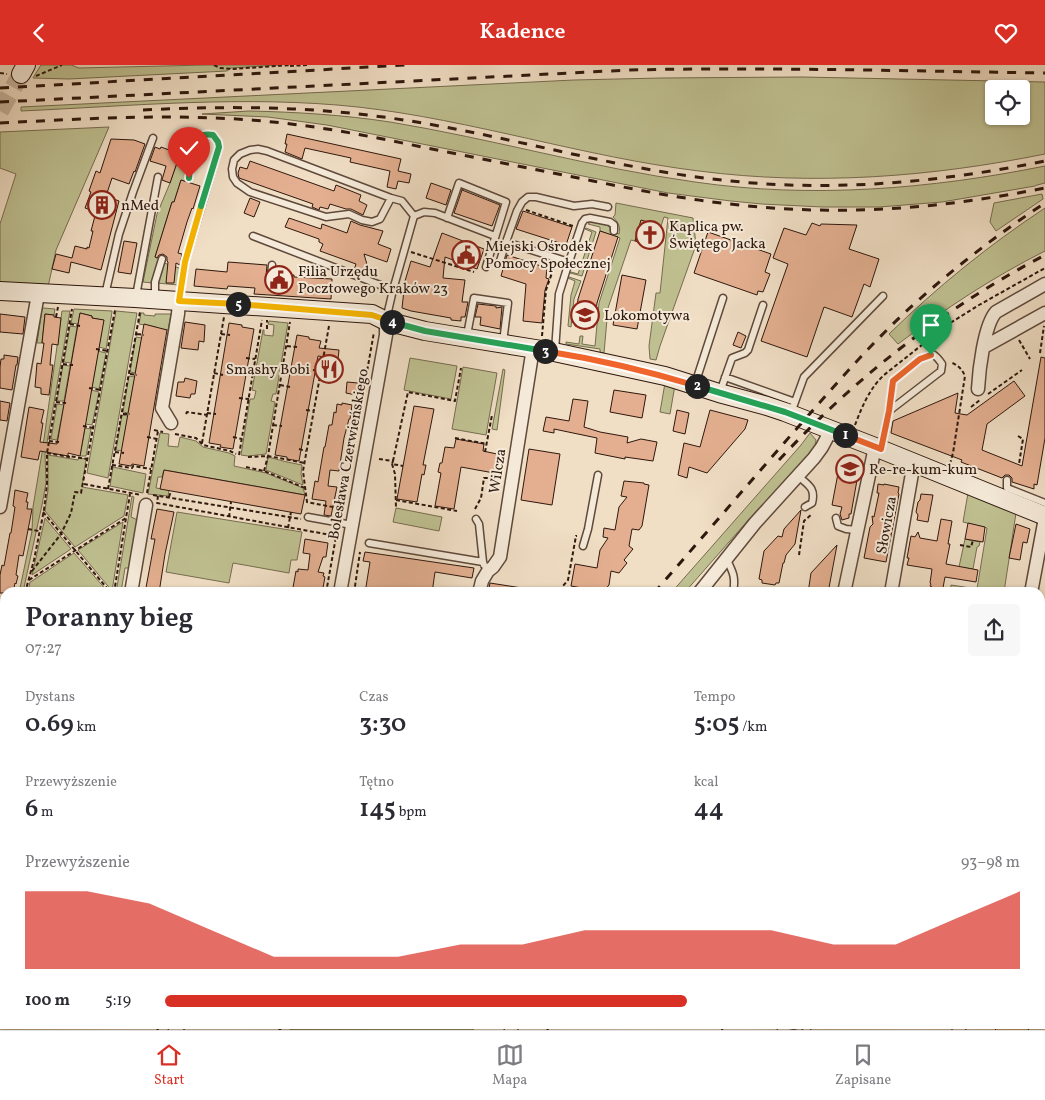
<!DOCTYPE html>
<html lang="pl">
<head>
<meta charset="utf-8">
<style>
	body { margin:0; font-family:Vollkorn,serif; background:#f7f7f7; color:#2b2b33; height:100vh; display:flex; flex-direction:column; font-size:19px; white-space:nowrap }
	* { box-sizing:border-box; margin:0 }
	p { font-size:16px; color:#7c7c81 }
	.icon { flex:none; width:28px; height:28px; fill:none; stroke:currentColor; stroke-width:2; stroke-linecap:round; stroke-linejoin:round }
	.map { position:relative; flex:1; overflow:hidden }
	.drawer { position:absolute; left:0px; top:522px; width:1045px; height:442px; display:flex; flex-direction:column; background:#fff; border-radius:15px 15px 0 0; box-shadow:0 1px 4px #0004 }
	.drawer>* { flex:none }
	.controls { position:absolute; left:985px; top:15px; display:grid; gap:10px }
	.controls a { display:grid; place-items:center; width:45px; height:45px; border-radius:5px; background:#fff; box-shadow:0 1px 4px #0004; font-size:25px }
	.pin { position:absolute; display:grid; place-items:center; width:42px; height:42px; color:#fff; margin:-51px -21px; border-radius:50% 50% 50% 0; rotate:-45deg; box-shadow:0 0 5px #0007 }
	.pin .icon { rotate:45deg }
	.km { position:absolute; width:25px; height:25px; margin:-12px; border-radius:50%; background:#222; color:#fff; font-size:14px; line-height:25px; text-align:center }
	.round { display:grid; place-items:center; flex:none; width:52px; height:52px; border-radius:5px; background:#f7f7f7 }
	.headline { display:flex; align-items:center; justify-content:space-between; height:85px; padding:0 25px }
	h1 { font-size:28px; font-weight:600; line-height:38px }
	.figures { display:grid; grid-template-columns:repeat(3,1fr); gap:8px; height:85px; padding:5px 25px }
	.figures div { display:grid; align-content:center }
	.figures b { font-size:25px; font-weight:600 }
	.figures small { font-size:14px; font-weight:400 }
	.figures p { font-size:14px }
	.chart { height:140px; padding:10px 25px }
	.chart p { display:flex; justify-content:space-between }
	.chart svg { width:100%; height:90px; margin-top:5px; fill:#d93025; opacity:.7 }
	ul { padding:0 25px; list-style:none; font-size:16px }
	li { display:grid; grid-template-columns:80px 60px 1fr; align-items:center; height:38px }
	li i { height:12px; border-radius:6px; background:#d93025 }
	header { display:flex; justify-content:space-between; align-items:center; height:65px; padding:0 25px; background:#d93025; color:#fff; font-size:22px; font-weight:600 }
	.tab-bar { display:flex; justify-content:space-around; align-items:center; height:70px; border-top:1px solid #e1e1e2; background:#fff; font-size:14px; color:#7c7c81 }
	.tab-bar a { display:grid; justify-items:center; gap:2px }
	.tab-bar .on { color:#d93025 }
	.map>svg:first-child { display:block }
	.green { fill:#bfc091; stroke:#766c4f; fill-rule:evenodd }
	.building { fill:#e3af90; stroke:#2e170d }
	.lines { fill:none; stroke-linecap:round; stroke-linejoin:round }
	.secondary-tunnel { stroke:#c9b6a0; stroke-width:18; stroke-dasharray:18 9; stroke-linecap:butt }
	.lane-casing { stroke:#5e493b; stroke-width:9 }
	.street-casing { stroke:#5e493b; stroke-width:15 }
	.secondary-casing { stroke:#2e170d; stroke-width:20 }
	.primary-casing { stroke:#2e170d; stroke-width:22 }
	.path { stroke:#2e170d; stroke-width:2; stroke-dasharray:4 2.5; stroke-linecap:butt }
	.lane { stroke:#f5ead9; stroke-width:6 }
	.street { stroke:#f5ead9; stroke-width:12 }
	.secondary { stroke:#f5ead9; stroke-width:18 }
	.primary { stroke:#e8bf82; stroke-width:20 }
	.rail { stroke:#2e170d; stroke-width:3; stroke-dasharray:9 9; stroke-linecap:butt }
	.split-1-casing { stroke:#fff; stroke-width:10 }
	.split-2-casing { stroke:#fff; stroke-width:10 }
	.split-3-casing { stroke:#fff; stroke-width:10 }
	.split-4-casing { stroke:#fff; stroke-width:10 }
	.split-5-casing { stroke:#fff; stroke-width:10 }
	.split-6-casing { stroke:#fff; stroke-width:10 }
	.split-7-casing { stroke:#fff; stroke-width:10 }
	.split-1 { stroke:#f0652b; stroke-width:6 }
	.split-2 { stroke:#22a559; stroke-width:6 }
	.split-3 { stroke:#f0652b; stroke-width:6 }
	.split-4 { stroke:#22a559; stroke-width:6 }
	.split-5 { stroke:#f5b400; stroke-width:6 }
	.split-6 { stroke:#f5b400; stroke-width:6 }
	.split-7 { stroke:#22a559; stroke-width:6 }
	.labels { text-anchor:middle; stroke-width:4; stroke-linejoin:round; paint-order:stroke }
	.poi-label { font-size:15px; fill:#2e170d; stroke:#f5ead9; text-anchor:start }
	.street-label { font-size:15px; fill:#2e170d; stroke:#f5ead9 }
</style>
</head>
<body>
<header><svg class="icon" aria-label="back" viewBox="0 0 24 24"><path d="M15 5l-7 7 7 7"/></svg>Kadence<svg class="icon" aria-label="heart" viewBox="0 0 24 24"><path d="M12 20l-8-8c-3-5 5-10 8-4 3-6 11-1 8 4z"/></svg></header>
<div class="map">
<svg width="1045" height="965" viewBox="0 0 1045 965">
	<rect width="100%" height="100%" fill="#f0dec5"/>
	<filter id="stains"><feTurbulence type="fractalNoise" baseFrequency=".004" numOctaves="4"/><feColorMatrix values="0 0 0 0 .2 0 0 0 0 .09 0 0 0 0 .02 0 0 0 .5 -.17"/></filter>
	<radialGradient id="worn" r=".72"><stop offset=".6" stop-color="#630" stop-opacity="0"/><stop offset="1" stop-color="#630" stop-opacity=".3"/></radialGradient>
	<path class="green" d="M41,0H71L79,3L206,0H278L231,3L227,6L69,14L33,13Z
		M802,12L1045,17V89C931,112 815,121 699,106C584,92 473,55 358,42C246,30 132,41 21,46V42L574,15L661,13ZM994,24H1021V51H994Z
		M249,46C297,47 344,50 390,57C493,74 593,103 695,117C811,134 931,124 1045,101V118L1037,120L1035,121L942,137L879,142H823L762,139L731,136L668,128L327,60L268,52L202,49Z
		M109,62L56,185L48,222L0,217V159L16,109L0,103V67Z
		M180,89L187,91L184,106L187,117L181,115L174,137H172L155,192L159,193L153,218L143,217L157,149L170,118Z
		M1042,129L1043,134L996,166L990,157L994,138Z
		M616,138L693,153L696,180L660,281L656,295L650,294L649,281L656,228H660L668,153L664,152L661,161L641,156L635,176L631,175L608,243L604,288L600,287V284L566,279V277L579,279L580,271H583L582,279L595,281L599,238L620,173L600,166V162L588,159L591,157L607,160L610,163V166L619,169C621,162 618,157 613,152L615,150Z
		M1045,143V186C993,212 945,244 898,279L889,269C937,222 989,180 1045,143Z
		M586,163L596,167L582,211L570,208L571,207L578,209L592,167L585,164Z
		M164,198L179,203L181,205L178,220L157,218Z
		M569,212L581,216L574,234L571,262L568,261L571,230L575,216L568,213Z
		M43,243L55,244L54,250L45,249L42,278H37L42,244Z
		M74,244L112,246V247L106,284L99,282L103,255L92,253V251L80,248L78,259L71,258Z
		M62,246H70L45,389L46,418L42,440L23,527L19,528L32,466L33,442L42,388Z
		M116,246L137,248L108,413L87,408Z
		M141,248H144V250L155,251V249H171L168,265L156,263V262L139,259Z
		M269,256L288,258L276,329H273L271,336L275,337L266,389L248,391L241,390L250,334H254L256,326L252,325L263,265H264V270L273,271L274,260L268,259Z
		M70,261L77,262L71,298L64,297Z
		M136,272L142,273L135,308L130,307Z
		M98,286L106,288L99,324L92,322Z
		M410,293L457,301L451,334L404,325Z
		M63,300L70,301L64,336H57Z
		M463,302L497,308L486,370L452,364Z
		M503,304L505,305L497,365L492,364Z
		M129,311L135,312L128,348L123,347Z
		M665,318L675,320L670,349L660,347Z
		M91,325L99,327L92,360L85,359Z
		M57,339L64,340L57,375L51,374Z
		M122,350L128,351L122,386L116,385Z
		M85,363L91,364L86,391H80Z
		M160,368L169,369L168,381L178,382L180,372L196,376L203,382L229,388L235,391L234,401L266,408L303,423L305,430L164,405L162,412H158L156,423L169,425L168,431L148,429Z
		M810,368L816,375L815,382L806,394L751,452L685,527L671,528L801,380Z
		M48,390L78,395L79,393L86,394L82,422L128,430L124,451L75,482L45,446L48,425Z
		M268,392L287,397L302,400L301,409L303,420L266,405Z
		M113,402L146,409L143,428L110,421Z
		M968,428L1016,448L1004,527L950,528L951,520L977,524L987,463L963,457Z
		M132,431L134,432L131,452L140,456L130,503H125L121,527L116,528Z
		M396,443L442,452L439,466L393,457Z
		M177,447L302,467L297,495H291L289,508L233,498L229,518L166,507Z
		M45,453L71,484L32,510Z
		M123,457L112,526L78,485Z
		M965,474L980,477L979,481L977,482L973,504L959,502Z
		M74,488L108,527H28L30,517L32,516Z
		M1045,854V928L1040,930V878Z
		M294,960H474L473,965H290Z"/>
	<path class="building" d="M287,69L401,94L398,106L411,109L409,118L398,116L396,124L387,122L390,106L350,97L351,93L305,83L302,94L285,87L287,79H285Z
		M111,74L134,75L145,79L135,107L134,106L129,119L112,113L106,131L119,136L101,205L71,197L69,208L52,204L56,189L72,193L75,181L87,184V182L89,183L93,166H91L96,147L85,143L91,127L89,126L96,106L100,108Z
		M155,82L160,84L161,82L180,89L170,118L162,115L166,101L150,96Z
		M250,96L334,126L336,120L361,130L359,136L367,140L363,150L351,144H346L330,139L328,144L320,142L319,145L312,142L313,139L239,113L238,108L240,102L247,104Z
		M181,115L200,121L193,144L192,143L187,157L178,188L182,189L180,200L176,198L174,218H166L168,197L167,196V192L163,189L159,190L157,193L155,192L172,137H174Z
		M431,118L451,125L446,140L426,133Z
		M462,125L500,140L492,161L454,148Z
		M250,133L260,137L254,152L244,148Z
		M523,146L572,162L566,180L516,164Z
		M289,153L321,164L322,159L347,168L351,156L360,160L383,166L378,179L391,184L387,197L364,189L368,203L367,208L366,209L354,205L356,199L320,186L323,179L319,177V174L285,162Z
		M641,155L661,161L655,182L635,176Z
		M812,158L820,161L821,159L857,160L849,184L879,194L870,222L864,219L852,252L824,242L807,292L761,276L788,199L773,193L784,163L806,170Z
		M600,166L618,172L597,238L594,262L575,261L578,234Z
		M708,167L771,189L765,207L770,209L763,227L758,226L757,230L694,208Z
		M442,168L484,184L477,204L445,192L443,213L465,215L462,237H468L465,252H461V256L451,255V253L411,246L402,243L405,216L411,196L430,202Z
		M124,176L137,178L131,209L118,207Z
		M507,190L541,201H547L546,213L549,214L545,225L542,258L523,256L526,219L501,211Z
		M228,197L267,200L266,212L270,215L275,213L276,209L294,210V212L332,214L331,234L254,229L255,223L228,221L227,224L194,221L196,204L227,207Z
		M622,210L646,215L637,264L613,260Z
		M478,239L496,241V243L502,242L500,264L480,260L481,252H475Z
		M80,248L92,251V253L104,255L80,391L68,388V391L40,386L38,395L21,392L29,342L44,345L41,358H43L40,377L57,379Z
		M0,249L25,252L23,269L0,267Z
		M45,249L54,250V252L61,253L58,280L52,279L50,300H53L49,330L41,329V323L35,322L37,298L41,299L44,278H42Z
		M185,257L205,260L204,277L199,276L198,285L181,283Z
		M229,258L242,260V262L254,264L233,384L220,382L221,380L209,378Z
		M144,259L167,265L144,401L132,399L131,401L119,399Z
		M738,267L746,271L741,283L733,280Z
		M297,270L309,272V274L321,276L319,283L339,285L338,294L318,291L299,396L287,394V392L275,390Z
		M4,290L18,292L17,300H16L12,325L0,323V302L1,294H4Z
		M1041,292L1045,293V373L1037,420L1034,419V424L1012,417V413L1009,410H1005L1002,413L961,397L962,395L891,368L893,356L958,328L955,348L967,350L1014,316L1025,331L987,359L982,385L1022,401Z
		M185,313L197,316L195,329H191L190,333L176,331L178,317H184Z
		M347,317L358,318L356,330L346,328Z
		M614,325L646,330L642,353L610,347Z
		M573,334L588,336L584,362L600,367L628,372L627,378L641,374L657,377L653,396L625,392V394L595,388L597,373L554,364V368L543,366L546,352L569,356Z
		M0,336L10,338L7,356L0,355Z
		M342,338L352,340L350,354H349L344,373L339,406L330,405L328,421L337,422L331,451L324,450L326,436L312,434L315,416L318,417L324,382H325L329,360H332L334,347L336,348L337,339L342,340Z
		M414,341L434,344L423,400H426L424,410L422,409L417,437L397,434Z
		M677,345L689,348L685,369L673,366Z
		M710,345L748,355L745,364L707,408L689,402L687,413L678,410L684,378L700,382Z
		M456,374L484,379L483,386L497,389L494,408L461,402L454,444L435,441L441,408L438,407L440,398H442L445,382L454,383Z
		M529,384L560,389L552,440L521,435Z
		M843,398L857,401L854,415H857L851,449H849V453L842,455L840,449L842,442L832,440L839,403Z
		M164,405L305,430L301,449L160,424Z
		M624,416L644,418V419L649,420L642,461L639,465L632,464L629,481L633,484L624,495L627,498L619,508L611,506L609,520L602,528L593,527V525L571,521L575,499L597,503L600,485L608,473L603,472L604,463L615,465L619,442L627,432L621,431Z
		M878,419L884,420V419L899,422L898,428L899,429L886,497L864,493L870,462L873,459L872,451L874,452L879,428H877Z
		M15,425L28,428L26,437H28L27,444H32L23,491L19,490L16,510L18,511L16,519L15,518L13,528H0V510L2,500L4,501L10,468H11L15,442L13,441Z
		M921,429L933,430L928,457L917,455L918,450L916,447L918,437L920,435Z
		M157,444L174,447L165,489L159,528H145L155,474H151Z
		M801,445L795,479L786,490L784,498H783L779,518H776L775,520L762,518V515L759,514L764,486L778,471L782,472L784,464Z
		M941,454L952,456L948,479H950L946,499L978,505L976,517L945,512L942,528H933V524H932V522L930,521L931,519L930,518L932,504L907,500L909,493H907L911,471L915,472L918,467L920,473L937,476Z
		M968,458L985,462L983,477L965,474Z
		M1016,459L1030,464L1027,478L1023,477L1020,495L1009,493Z
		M305,474L328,478L326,492H323L318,507L324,508L323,511L325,512L322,528H292L296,506L298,507V504L308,505L310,489L303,488Z
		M837,480L828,528H808L811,508Z
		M365,487L474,503L472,513L435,507L432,528H365L370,497L363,496Z
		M490,518L522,523V528H488Z"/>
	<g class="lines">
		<path class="secondary-tunnel" d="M0,46L21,9"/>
		<defs>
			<path id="lane" d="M391,133L380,154L372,157L362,155L349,149L326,152L250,127L237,118L233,112L232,104L234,95L240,89L250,85L258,84L267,86L391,133L402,136L414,151
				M447,153L459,118L506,137L486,202
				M253,171L393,225
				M506,177L517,146L522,137L528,132H536L574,141L592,139L608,142
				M500,196L506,177L569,197L559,229L555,286
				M569,197L582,158L585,154L590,153L610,157L614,160V166
				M271,210L272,200
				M105,230L119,169L133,127L153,73
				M136,231L158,112
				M155,233V217L162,194
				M179,235L185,197L219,82L218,77L213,70C203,68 196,72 192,81L189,113
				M386,255L393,225L414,151L424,147L435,148L495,171
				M467,270L474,233L508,238L503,277
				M725,312L795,337
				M695,319L723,233
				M720,327L732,293L745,288L748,285L763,240
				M791,348L804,312L883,231
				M881,384L889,346L941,306L942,299C940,296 937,292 934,290C925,287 900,310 893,316L889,346
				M798,411C808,420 816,423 812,438L805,442
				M1007,415V423L1045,438
				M308,452L352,460
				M836,453L838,461L846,464L857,465
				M476,454L479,459L483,497L484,500
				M369,478L483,497
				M583,481L588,464L598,410
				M726,493C733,507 736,512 733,528
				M182,528H187
				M1040,708L1045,709
				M1040,852L1045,823
				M804,960L807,965
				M781,964L796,960"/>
			<path id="street" d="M984,282L1045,248
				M978,324C979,306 984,260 996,247L1045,219
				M171,358L162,343L178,249L179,236
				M0,442L38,229
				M131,528L146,440
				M340,528L386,270V256
				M479,528L482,516L488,506L493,502L500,492L533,283
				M699,528L755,458L814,393L822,382L831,365
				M844,528L875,382
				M891,528L914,397
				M1031,528L1045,453
				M0,798L5,799
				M958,960L959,965
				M175,965L179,960
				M511,965L512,960"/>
			<path id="secondary" d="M21,9L26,0
				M0,226L135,233L372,249L386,256L425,266L554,287L642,306L665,311L719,328L767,341L785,347L875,382L1045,451"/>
			<path id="primary" d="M1040,952L1045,950
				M1006,965L1019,960"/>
		</defs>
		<use href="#lane" class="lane-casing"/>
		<use href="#street" class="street-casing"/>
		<use href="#secondary" class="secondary-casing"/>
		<use href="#primary" class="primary-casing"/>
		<path class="path" d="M214,0L220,3L233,4L291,0
			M290,1L307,0
			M0,8L7,9
			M36,11L62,0
			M526,145L573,161
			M411,187L474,207
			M56,252L58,242
			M70,259L80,261
			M329,261L303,406L307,437L343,444
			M267,264V255
			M137,269L144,270
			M221,269L230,270
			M542,271L546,225L554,202
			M1019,275L1030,294
			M287,281L297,282
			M96,284L108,286
			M1040,288L1044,261
			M246,293L255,294
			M63,299L73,300
			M313,305L321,306
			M214,308L223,310
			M130,309L137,310
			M280,320L290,322
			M89,323L100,325
			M988,329L1022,305
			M239,333L249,334
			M56,337L66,338
			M971,342L980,335
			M306,345L314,346
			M207,348L216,349
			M123,349H130
			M186,349L187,347L207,350
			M273,360L282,361
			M855,360C862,342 869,324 884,310L947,260L979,240L1045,203
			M83,361L93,363
			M357,363L374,267
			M154,365L163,367
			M175,369L196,373L203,380L230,386L236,389
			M1018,371L1023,374L1019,399
			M147,372L157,374
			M233,372L242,374
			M455,373L487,379
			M49,376L59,377
			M202,378L224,252
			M299,384L306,386
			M115,387L124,388
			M485,387L492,350
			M47,388L69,392V391L87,394
			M239,390L262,255
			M248,392L268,391L305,398
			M379,394L393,396L392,399L403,401
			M393,396L408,327L455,336L461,303
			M392,399L395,409L396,443
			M950,399L953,388L965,311C962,304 958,300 950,297
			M112,400L132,403L133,401L151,404
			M246,402L264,406L305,423
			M264,406L268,391L290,257
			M84,419L141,430
			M108,424L140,247
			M147,428L158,366
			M153,430L301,454
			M158,431L157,438L336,471
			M169,432L171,426
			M396,435L457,446
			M475,444L481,433L484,413H494L496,401
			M43,447L111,528
			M341,449L343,439
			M229,452L231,437
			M288,463L291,447
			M28,464L39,466
			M960,480L971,482L973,475
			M799,490L804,456L812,449
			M32,506L61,469L71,448L75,427L81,428L115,245
			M29,515L126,453L130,429
			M25,528L34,495L44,445L47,419V388L72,244
			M114,528L126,453
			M326,528L337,466
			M354,528L360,487
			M577,528L564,526L562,522L568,515L576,471H577
			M584,528L587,524
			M1040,633L1045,635
			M0,646L5,618
			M0,686H3
			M0,728L5,729
			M0,780L5,781
			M0,930L5,932
			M1040,933L1045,931
			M0,938L5,935
			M111,960L112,965
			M157,965L161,960
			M547,965L551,960
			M722,965L723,960"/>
		<use href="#lane" class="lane"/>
		<use href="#street" class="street"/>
		<use href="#secondary" class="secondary"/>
		<use href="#primary" class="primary"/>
		<path class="rail" d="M0,23L405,0
			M0,37L629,5C767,2 906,6 1045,8
			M143,45C226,41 308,41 390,53C505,69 616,105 731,116C836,127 942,117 1045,96
			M0,58C97,53 194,47 291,59C342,65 392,76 442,86C493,96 543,106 593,116C642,126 690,135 739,140C804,147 870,147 935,140C972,136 1009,130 1045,123
			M779,395C856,312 944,243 1045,190
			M654,528C700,475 745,423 791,370C830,326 869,280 913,240C954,203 998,169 1045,138
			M279,965L283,960"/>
	</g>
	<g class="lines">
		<defs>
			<path id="split-1" d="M845,370L881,384L889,346L893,316L920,294L931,290"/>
			<path id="split-2" d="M697,321L785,347L845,370"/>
			<path id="split-3" d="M545,286C596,294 647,306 697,321"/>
			<path id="split-4" d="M392,257L425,266L545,286"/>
			<path id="split-5" d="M238,239L372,250L392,257"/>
			<path id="split-6" d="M201,141L185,197L179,236L238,239"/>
			<path id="split-7" d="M189,113L192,81C196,72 203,68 213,70L218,77L219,82L201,141"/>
		</defs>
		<use href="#split-1" class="split-1-casing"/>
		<use href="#split-2" class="split-2-casing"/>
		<use href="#split-3" class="split-3-casing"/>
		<use href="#split-4" class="split-4-casing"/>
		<use href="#split-5" class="split-5-casing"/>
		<use href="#split-6" class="split-6-casing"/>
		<use href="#split-7" class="split-7-casing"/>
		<use href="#split-1" class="split-1"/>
		<use href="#split-2" class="split-2"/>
		<use href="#split-3" class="split-3"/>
		<use href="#split-4" class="split-4"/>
		<use href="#split-5" class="split-5"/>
		<use href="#split-6" class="split-6"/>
		<use href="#split-7" class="split-7"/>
	</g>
	<defs>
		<symbol id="building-ring" viewBox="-11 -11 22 22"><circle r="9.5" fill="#f5ead9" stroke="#8f2418" stroke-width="1.5"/><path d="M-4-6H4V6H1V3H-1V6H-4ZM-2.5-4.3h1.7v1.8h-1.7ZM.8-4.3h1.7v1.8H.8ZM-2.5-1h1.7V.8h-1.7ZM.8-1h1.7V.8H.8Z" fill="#8f2418"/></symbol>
		<symbol id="church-ring" viewBox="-11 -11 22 22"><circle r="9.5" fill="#f5ead9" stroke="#8f2418" stroke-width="1.5"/><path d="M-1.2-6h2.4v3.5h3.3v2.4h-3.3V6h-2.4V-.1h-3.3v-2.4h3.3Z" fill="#8f2418"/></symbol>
		<symbol id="civic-ring" viewBox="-11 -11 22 22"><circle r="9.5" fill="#f5ead9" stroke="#8f2418" stroke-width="1.5"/><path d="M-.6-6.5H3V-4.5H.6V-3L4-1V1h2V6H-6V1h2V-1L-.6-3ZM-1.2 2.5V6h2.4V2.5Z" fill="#8f2418"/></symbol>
		<symbol id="school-ring" viewBox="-11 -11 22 22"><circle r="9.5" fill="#f5ead9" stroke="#8f2418" stroke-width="1.5"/><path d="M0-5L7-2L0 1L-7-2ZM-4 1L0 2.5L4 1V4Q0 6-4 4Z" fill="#8f2418"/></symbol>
		<symbol id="restaurant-ring" viewBox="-11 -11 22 22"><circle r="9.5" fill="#f5ead9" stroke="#8f2418" stroke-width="1.5"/><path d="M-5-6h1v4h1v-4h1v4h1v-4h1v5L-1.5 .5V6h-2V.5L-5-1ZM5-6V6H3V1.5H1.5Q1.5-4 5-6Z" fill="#8f2418"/></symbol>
	</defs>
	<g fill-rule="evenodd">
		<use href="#building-ring" x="86" y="124" width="32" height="32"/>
		<use href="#church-ring" x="634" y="154" width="32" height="32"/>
		<use href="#civic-ring" x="450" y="174" width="32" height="32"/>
		<use href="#civic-ring" x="263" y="199" width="32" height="32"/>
		<use href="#school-ring" x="569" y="234" width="32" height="32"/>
		<use href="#restaurant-ring" x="313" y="288" width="32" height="32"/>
		<use href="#school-ring" x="834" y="388" width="32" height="32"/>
	</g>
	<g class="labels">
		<g class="poi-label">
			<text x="121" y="145">nMed</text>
			<text x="669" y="166">Kaplica pw.<tspan x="669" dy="17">Świętego Jacka</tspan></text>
			<text x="485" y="186">Miejski Ośrodek<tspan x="485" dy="17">Pomocy Społecznej</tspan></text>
			<text x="298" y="211">Filia Urzędu<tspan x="298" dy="17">Pocztowego Kraków 23</tspan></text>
			<text x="604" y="255">Lokomotywa</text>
			<text x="310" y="309" text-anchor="end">Smashy Bobi</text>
			<text x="869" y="409">Re-re-kum-kum</text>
		</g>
		<g class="street-label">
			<text transform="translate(348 389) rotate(-80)" y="5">Bolesława Czerwieńskiego</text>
			<text transform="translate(497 406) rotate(-81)" y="5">Wilcza</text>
			<text transform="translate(886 460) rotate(-80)" y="5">Słowicza</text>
		</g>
	</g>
	<rect width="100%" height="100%" filter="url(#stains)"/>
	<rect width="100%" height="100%" fill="url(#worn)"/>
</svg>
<div class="controls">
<a><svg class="icon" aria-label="locate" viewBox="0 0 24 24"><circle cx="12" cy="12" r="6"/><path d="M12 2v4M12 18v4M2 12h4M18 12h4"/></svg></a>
</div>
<div class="pin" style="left:931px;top:290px;background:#1e9e55"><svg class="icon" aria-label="arrive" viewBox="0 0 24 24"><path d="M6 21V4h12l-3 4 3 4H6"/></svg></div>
<div class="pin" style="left:189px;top:113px;background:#d93025"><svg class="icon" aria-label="check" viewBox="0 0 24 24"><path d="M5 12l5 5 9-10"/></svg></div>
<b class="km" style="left:845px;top:370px">1</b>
<b class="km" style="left:697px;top:321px">2</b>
<b class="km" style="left:545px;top:286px">3</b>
<b class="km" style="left:392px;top:257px">4</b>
<b class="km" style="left:238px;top:239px">5</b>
<section class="drawer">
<div class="headline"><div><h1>Poranny bieg</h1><p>07:27</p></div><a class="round"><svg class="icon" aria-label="share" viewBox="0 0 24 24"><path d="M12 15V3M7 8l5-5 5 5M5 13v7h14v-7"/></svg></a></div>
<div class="figures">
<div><p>Dystans</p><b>0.69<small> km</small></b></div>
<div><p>Czas</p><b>3:30</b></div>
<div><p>Tempo</p><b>5:05<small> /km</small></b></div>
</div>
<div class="figures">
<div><p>Przewyższenie</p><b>6<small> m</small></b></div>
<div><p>Tętno</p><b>145<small> bpm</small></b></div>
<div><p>kcal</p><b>44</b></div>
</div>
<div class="chart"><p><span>Przewyższenie</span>93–98 m</p>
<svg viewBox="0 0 160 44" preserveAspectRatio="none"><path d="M0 44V6L10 6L20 12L30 25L40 38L50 38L60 38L70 32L80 32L90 25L100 25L110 25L120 25L130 32L140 32L150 19L160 6V44z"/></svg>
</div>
<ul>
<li><b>100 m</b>5:19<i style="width:61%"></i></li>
</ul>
</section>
</div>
<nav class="tab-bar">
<a class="on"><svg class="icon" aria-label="home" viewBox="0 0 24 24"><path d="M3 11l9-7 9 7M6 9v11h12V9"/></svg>Start</a>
<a><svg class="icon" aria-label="map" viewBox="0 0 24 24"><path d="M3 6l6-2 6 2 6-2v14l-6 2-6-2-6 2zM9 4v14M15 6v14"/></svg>Mapa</a>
<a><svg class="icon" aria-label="saved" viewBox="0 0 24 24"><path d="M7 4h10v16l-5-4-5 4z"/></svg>Zapisane</a>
</nav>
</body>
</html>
